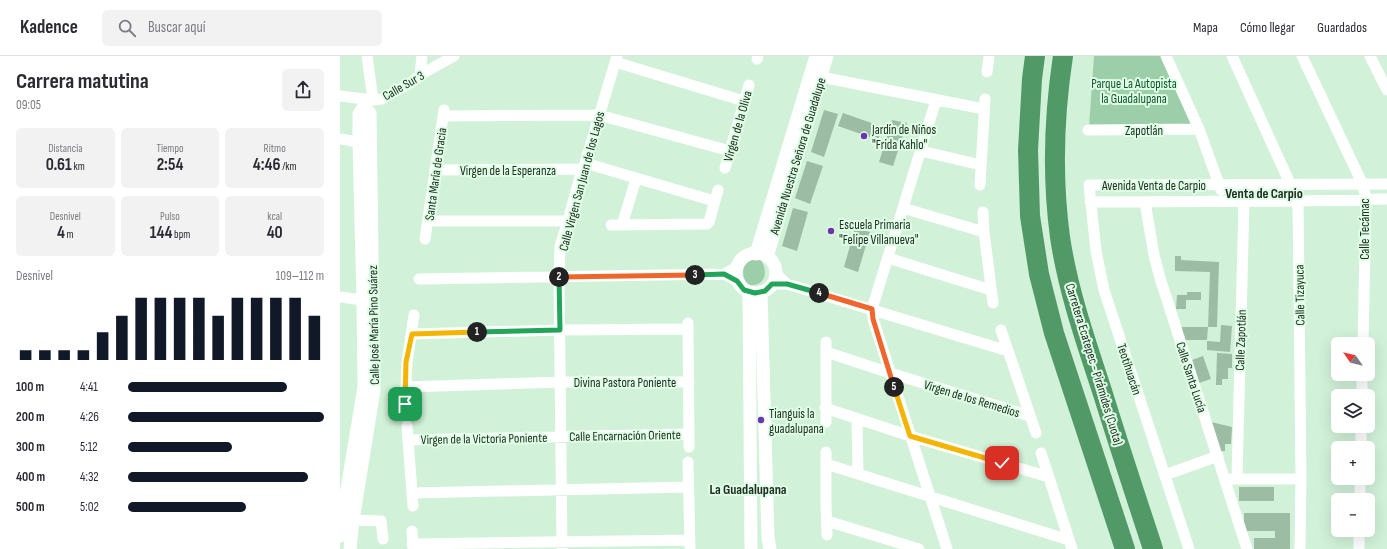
<!DOCTYPE html>
<html lang="es">
<head>
<meta charset="utf-8">
<style>
	body { margin:0; font-family:"Sofia Sans Condensed",sans-serif; background:#f2f2f3; color:#2b2b33; height:100vh; display:flex; flex-direction:column; font-size:15px; white-space:nowrap }
	* { box-sizing:border-box; margin:0 }
	p { font-size:13px; color:#7c7c81 }
	.icon { flex:none; width:22px; height:22px; fill:none; stroke:currentColor; stroke-width:2; stroke-linecap:round; stroke-linejoin:round }
	.map { position:relative; flex:1; overflow:hidden }
	.details { display:flex; flex-direction:column; background:#fff; width:340px }
	.details>* { flex:none }
	.needle { width:26px; rotate:304deg }
	.fabs { position:absolute; left:991px; top:281px; display:grid; gap:8px }
	.fabs a { display:grid; place-items:center; width:44px; height:44px; border-radius:6px; background:#fff; box-shadow:0 4px 16px #0002; font-size:20px }
	.pin { position:absolute; display:grid; place-items:center; width:34px; height:34px; color:#fff; margin:-17px; border-radius:8px; box-shadow:0 2px 6px #0006 }
	.km { position:absolute; width:20px; height:20px; margin:-10px; border-radius:50%; background:#222; color:#fff; font-size:11px; line-height:20px; text-align:center }
	.round { display:grid; place-items:center; flex:none; width:42px; height:42px; border-radius:6px; background:#f2f2f3 }
	.headline { display:flex; align-items:center; justify-content:space-between; height:68px; padding:0 16px }
	h1 { font-size:22px; font-weight:700; line-height:30px }
	.metrics { display:grid; grid-template-columns:repeat(3,1fr); gap:6px; height:68px; padding:4px 16px }
	.metrics div { display:grid; align-content:center; border-radius:6px; background:#f2f2f3; text-align:center }
	.metrics b { font-size:17px; font-weight:700 }
	.metrics small { font-size:11px; font-weight:400 }
	.metrics p { font-size:11px }
	.chart { height:112px; padding:8px 16px }
	.chart p { display:flex; justify-content:space-between }
	.chart svg { width:100%; height:72px; margin-top:4px; stroke:#111827; stroke-width:6 }
	ul { padding:0 16px; list-style:none; font-size:13px }
	li { display:grid; grid-template-columns:64px 48px 1fr; align-items:center; height:30px }
	li i { height:10px; border-radius:5px; background:#111827 }
	header { display:flex; align-items:center; gap:24px; box-sizing:border-box; height:56px; padding:0 20px; background:#fff; border-bottom:1px solid #e1e1e2 }
	header strong { font-size:19px }
	nav { display:flex; gap:22px; margin-inline-start:auto; font-size:14px }
	.search { width:280px; height:36px; background:#f2f2f3; display:flex; align-items:center; gap:10px; box-sizing:border-box; padding:0 14px; border-radius:6px; color:#7c7c81; font-size:15px }
	main { display:flex; flex:1; min-height:0 }
	.map>svg:first-child { display:block }
	.green { fill:#9dceaa }
	.building { fill:#9dbca4 }
	.lines { fill:none; stroke-linecap:round; stroke-linejoin:round }
	.minor { stroke:#fff; stroke-width:11 }
	.tertiary { stroke:#fff; stroke-width:13 }
	.motorway { stroke:#519a68; stroke-width:20 }
	.split-1-casing { stroke:#fff; stroke-width:8 }
	.split-2-casing { stroke:#fff; stroke-width:8 }
	.split-3-casing { stroke:#fff; stroke-width:8 }
	.split-4-casing { stroke:#fff; stroke-width:8 }
	.split-5-casing { stroke:#fff; stroke-width:8 }
	.split-6-casing { stroke:#fff; stroke-width:8 }
	.split-1 { stroke:#f5b400; stroke-width:5 }
	.split-2 { stroke:#22a559; stroke-width:5 }
	.split-3 { stroke:#f0652b; stroke-width:5 }
	.split-4 { stroke:#22a559; stroke-width:5 }
	.split-5 { stroke:#f0652b; stroke-width:5 }
	.split-6 { stroke:#f5b400; stroke-width:5 }
	.poi-dot { fill:#6e34aa; stroke:#defee5; stroke-width:1.5 }
	.labels { text-anchor:middle; stroke-width:4; stroke-linejoin:round; paint-order:stroke }
	.park-label { font-size:13px; fill:#0f552c; stroke:#defee5 }
	.street-label { font-size:13px; fill:#222e25; stroke:#defee5 }
	.poi-label { font-size:13px; fill:#222e25; stroke:#defee5; text-anchor:start }
	.neighbourhood-label { font-size:14px; font-weight:bold; fill:#222e25; stroke:#defee5 }
</style>
</head>
<body>
<header>
<strong>Kadence</strong>
<div class="search"><svg class="icon" aria-label="search" viewBox="0 0 24 24"><circle cx="10" cy="10" r="6"/><path d="M15 15l6 6"/></svg>Buscar aquí</div>
<nav><a>Mapa</a><a>Cómo llegar</a><a>Guardados</a></nav>
</header>
<main>
<section class="details">
<div class="headline"><div><h1>Carrera matutina</h1><p>09:05</p></div><a class="round"><svg class="icon" aria-label="share" viewBox="0 0 24 24"><path d="M12 15V3M7 8l5-5 5 5M5 13v7h14v-7"/></svg></a></div>
<div class="metrics">
<div><p>Distancia</p><b>0.61<small> km</small></b></div>
<div><p>Tiempo</p><b>2:54</b></div>
<div><p>Ritmo</p><b>4:46<small> /km</small></b></div>
</div>
<div class="metrics">
<div><p>Desnivel</p><b>4<small> m</small></b></div>
<div><p>Pulso</p><b>144<small> bpm</small></b></div>
<div><p>kcal</p><b>40</b></div>
</div>
<div class="chart"><p><span>Desnivel</span>109–112 m</p>
<svg viewBox="0 0 160 44" preserveAspectRatio="none"><path d="M5 44V38M15 44V38M25 44V38M35 44V38M45 44V27M55 44V17M65 44V6M75 44V6M85 44V6M95 44V6M105 44V17M115 44V6M125 44V6M135 44V6M145 44V6M155 44V17"/></svg>
</div>
<ul>
<li><b>100 m</b>4:41<i style="width:81%"></i></li>
<li><b>200 m</b>4:26<i style="width:100%"></i></li>
<li><b>300 m</b>5:12<i style="width:53%"></i></li>
<li><b>400 m</b>4:32<i style="width:92%"></i></li>
<li><b>500 m</b>5:02<i style="width:60%"></i></li>
</ul>
</section>
<div class="map">
<svg width="1047" height="493" viewBox="0 0 1047 493">
	<rect width="100%" height="100%" fill="#d1f1d8"/>
	<path class="green" d="M754,0H827L857,68L749,71Z
		M412,201H419C429,214 427,231 408,229C400,219 402,209 412,201Z"/>
	<path class="building" d="M484,54L498,58L484,101L471,96Z
		M503,57L543,71L538,84L498,70Z
		M552,64L567,67L553,110L539,106Z
		M467,105L483,110L470,148L455,142Z
		M453,152L468,156L457,195L442,190Z
		M515,172L530,176L518,216L504,211Z
		M835,200H841V204L879,206L877,271H868L870,216L835,215Z
		M847,236H861V244H846V253H836L837,239H847Z
		M881,269L892,270L890,296L867,294V285L880,286Z
		M842,271H868L867,284H842Z
		M877,297L892,298V312H888V323H882V329H876Z
		M863,300L871,323L859,327L852,304Z
		M871,366L892,371L891,388H885V395H879Z
		M899,431H934V445H899Z
		M904,457H950V493H914V482H935V475H904Z"/>
	<g class="lines">
		<path class="minor" d="M27,0L33,44
			M826,0L859,73L881,134
			M892,0L958,145L961,423L960,493
			M962,0L1023,129L1026,143L1023,288
			M1030,0L1047,34
			M417,3L418,0
			M275,6L404,45
			M647,16L649,0
			M80,19L82,0
			M481,21L644,53
			M0,40L33,44L42,43L72,26L80,19L114,0
			M596,44L532,253L533,263L607,493
			M103,60L259,59L390,95
			M748,74L859,73
			M0,83L19,86
			M581,95L641,109
			M245,107L374,145
			M385,112L409,29
			M95,114L242,113
			M640,129L645,43
			M750,146L958,145L1047,143
			M805,146L814,199L820,222L907,493
			M563,152L644,176
			M643,156L644,176L653,247
			M88,165H228
			M271,169L367,168L369,166L378,134
			M282,169L296,123
			M85,183L104,54
			M548,202L651,234
			M435,217L447,228
			M384,218L397,211
			M79,223L384,218L397,225
			M432,228H447L668,295
			M0,241L23,244H31
			M348,267L349,391
			M661,274L696,377
			M72,278L220,274L348,273
			M486,286V366
			M486,296L550,317L690,360
			M66,331L220,326H349
			M1022,340V318
			M65,348L67,306L74,259
			M485,352L570,380L709,421
			M517,363L518,418
			M67,370L73,450
			M68,384L349,378
			M1021,392V370
			M486,396V450L487,479
			M701,397L732,493
			M348,406L350,493
			M486,408L729,484
			M825,419L878,400
			M897,422L904,145
			M890,423H961
			M72,437L348,431
			M1020,444V422
			M13,464L41,465L43,483
			M487,465L579,493
			M72,475L73,493
			M72,488L350,484
			M222,493L219,221L220,190L228,165L242,113L245,107L277,0
			M849,493L764,234L756,195L749,129L1047,128
			M1019,493V474"/>
		<path class="tertiary" d="M396 217a20 20 0 1 1 40 0a20 20 0 1 1-40 0Z
			M416,198L476,0
			M427,201L487,0
			M409,236L411,493
			M421,236L428,482L430,493
			M0,480L4,451L24,331L23,244L19,86V58L22,53L27,54L30,57L34,334L13,464L10,493"/>
		<path class="motorway" d="M695,0L692,23L688,94L690,160L699,218L714,277L785,493
			M723,0C714,59 712,121 720,181C728,235 746,286 763,338C779,390 796,441 813,493"/>
	</g>
	<g class="lines">
		<defs>
			<path id="split-1" d="M65,348L66,306L72,278L137,276"/>
			<path id="split-2" d="M137,276L220,274L219,221"/>
			<path id="split-3" d="M219,221L355,219"/>
			<path id="split-4" d="M355,219L384,218L397,225L404,234L415,237L425,235L432,228H447L479,237"/>
			<path id="split-5" d="M479,237L532,253L533,263L554,331"/>
			<path id="split-6" d="M554,331L570,380L662,407"/>
		</defs>
		<use href="#split-1" class="split-1-casing"/>
		<use href="#split-2" class="split-2-casing"/>
		<use href="#split-3" class="split-3-casing"/>
		<use href="#split-4" class="split-4-casing"/>
		<use href="#split-5" class="split-5-casing"/>
		<use href="#split-6" class="split-6-casing"/>
		<use href="#split-1" class="split-1"/>
		<use href="#split-2" class="split-2"/>
		<use href="#split-3" class="split-3"/>
		<use href="#split-4" class="split-4"/>
		<use href="#split-5" class="split-5"/>
		<use href="#split-6" class="split-6"/>
	</g>
	<g class="poi-dot">
		<circle cx="524" cy="80" r="4"/>
		<circle cx="491" cy="175" r="4"/>
		<circle cx="421" cy="364" r="4"/>
	</g>
	<g class="labels">
		<g class="park-label">
			<text x="794" y="32">Parque La Autopista<tspan x="794" dy="15">la Guadalupana</tspan></text>
		</g>
		<g class="street-label">
			<text transform="translate(63 29) rotate(-30)" y="5">Calle Sur 3</text>
			<text transform="translate(397 70) rotate(-74)" y="5">Virgen de la Oliva</text>
			<text x="804" y="79">Zapotlán</text>
			<text transform="translate(457 100) rotate(-73)" y="5">Avenida Nuestra Señora de Guadalupe</text>
			<text x="168" y="119">Virgen de la Esperanza</text>
			<text transform="translate(95 118) rotate(-82)" y="5">Santa María de Gracia</text>
			<text transform="translate(241 125) rotate(-75)" y="5">Calle Virgen San Juan de los Lagos</text>
			<text x="814" y="134">Avenida Venta de Carpio</text>
			<text transform="translate(1024 173) rotate(-90)" y="5">Calle Tecámac</text>
			<text transform="translate(959 239) rotate(-91)" y="5">Calle Tizayuca</text>
			<text transform="translate(33 269) rotate(-91)" y="5">Calle José María Pino Suárez</text>
			<text transform="translate(900 284) rotate(-88)" y="5">Calle Zapotlán</text>
			<text transform="translate(755 308) rotate(73)" y="5">Carretera Ecatepec - Pirámides (Cuota)</text>
			<text transform="translate(790 313) rotate(72)" y="5">Teotihuacán</text>
			<text transform="translate(852 321) rotate(72)" y="5">Calle Santa Lucía</text>
			<text x="285" y="331">Divina Pastora Poniente</text>
			<text transform="translate(632 342) rotate(17)" y="5">Virgen de los Remedios</text>
			<text transform="translate(285 379) rotate(-1)" y="5">Calle Encarnación Oriente</text>
			<text transform="translate(144 382) rotate(-1)" y="5">Virgen de la Victoria Poniente</text>
		</g>
		<g class="poi-label">
			<text x="532" y="78">Jardín de Niños<tspan x="532" dy="15">"Frida Kahlo"</tspan></text>
			<text x="499" y="173">Escuela Primaria<tspan x="499" dy="15">"Felipe Villanueva"</tspan></text>
			<text x="429" y="362">Tianguis la<tspan x="429" dy="15">guadalupana</tspan></text>
		</g>
		<g class="neighbourhood-label">
			<text x="924" y="142">Venta de Carpio</text>
			<text x="408" y="438">La Guadalupana</text>
		</g>
	</g>
</svg>
<div class="fabs">
<a><svg class="needle" viewBox="-14 -14 28 28"><path d="M0-13l5 13h-10z" fill="#e53935"/><path d="M0 13l5-13h-10z" fill="#7c7c81"/></svg></a>
<a><svg class="icon" aria-label="layers" viewBox="0 0 24 24"><path d="M12 4l9 5-9 5-9-5zM3 14l9 5 9-5"/></svg></a>
<a>+</a>
<a>−</a>
</div>
<div class="pin" style="left:65px;top:348px;background:#1e9e55"><svg class="icon" aria-label="arrive" viewBox="0 0 24 24"><path d="M6 21V4h12l-3 4 3 4H6"/></svg></div>
<div class="pin" style="left:662px;top:407px;background:#d93025"><svg class="icon" aria-label="check" viewBox="0 0 24 24"><path d="M5 12l5 5 9-10"/></svg></div>
<b class="km" style="left:137px;top:276px">1</b>
<b class="km" style="left:219px;top:221px">2</b>
<b class="km" style="left:355px;top:219px">3</b>
<b class="km" style="left:479px;top:237px">4</b>
<b class="km" style="left:554px;top:331px">5</b>
</div>
</main>
</body>
</html>
